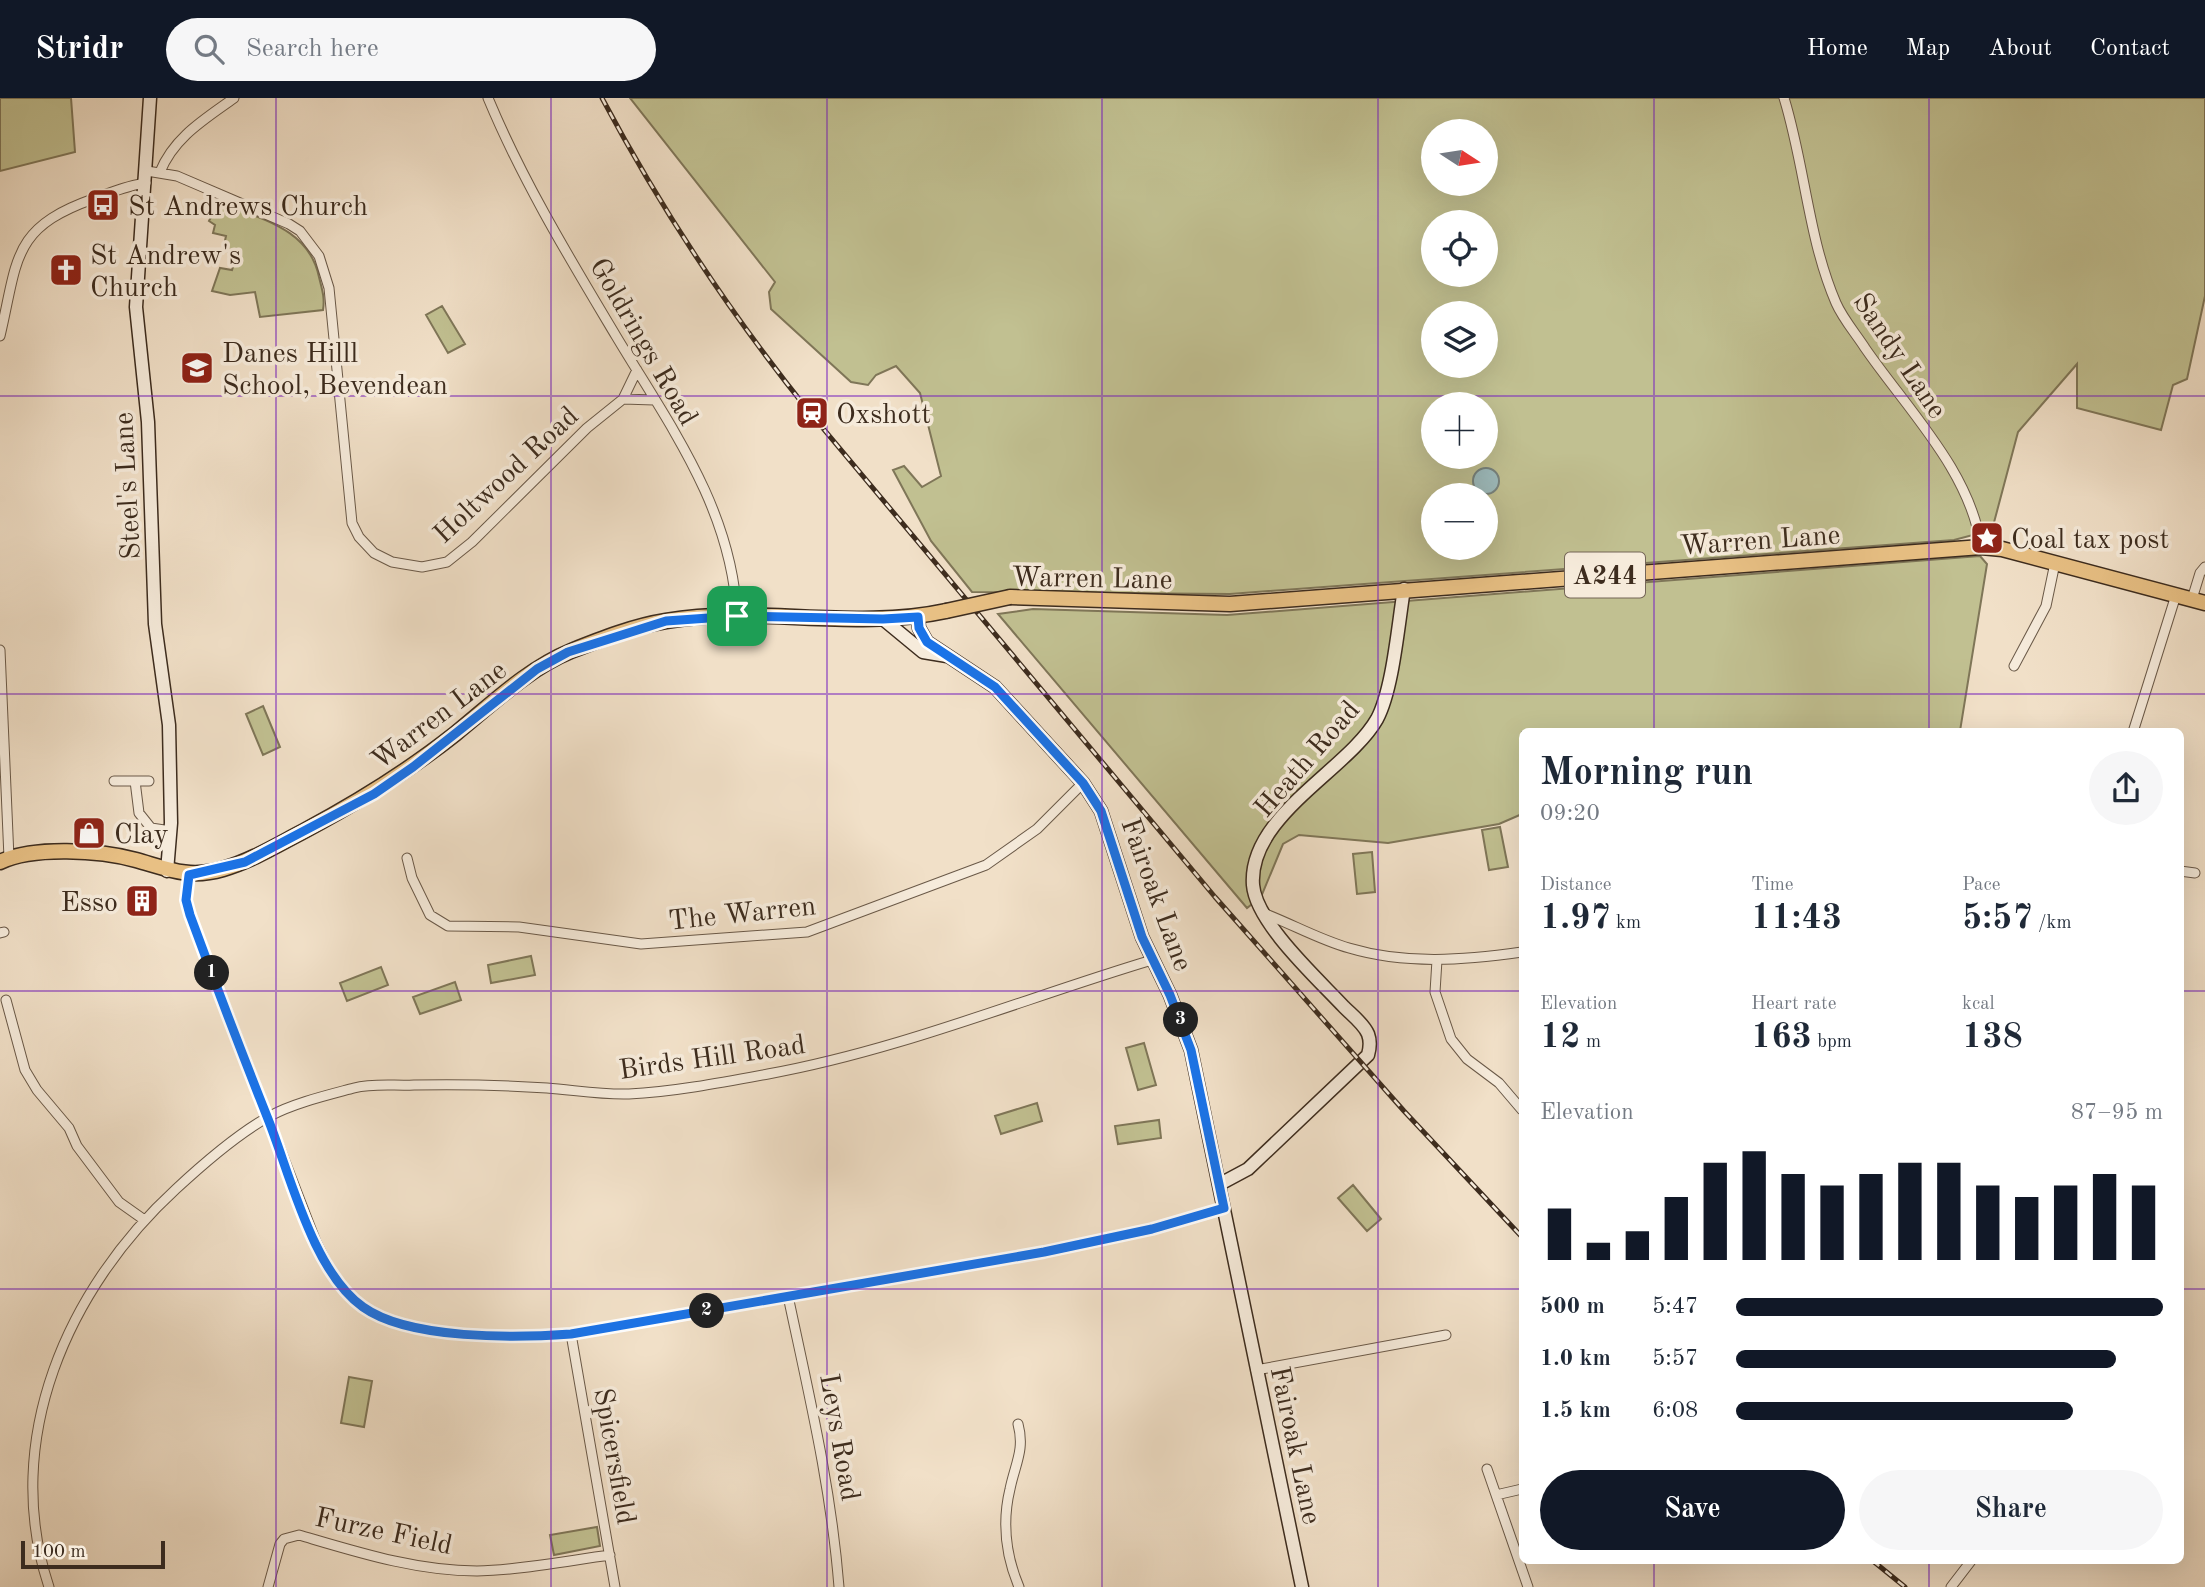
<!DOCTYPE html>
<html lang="en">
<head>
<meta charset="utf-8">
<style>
	body { margin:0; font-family:"Old Standard TT",serif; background:#f6f6f7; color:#1f2937; height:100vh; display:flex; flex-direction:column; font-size:26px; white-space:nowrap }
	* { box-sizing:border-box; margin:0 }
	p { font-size:23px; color:#747a83 }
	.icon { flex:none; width:38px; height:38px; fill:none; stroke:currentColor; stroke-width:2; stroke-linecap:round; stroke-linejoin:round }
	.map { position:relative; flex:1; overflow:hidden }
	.sheet { position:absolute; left:1519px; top:630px; width:665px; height:836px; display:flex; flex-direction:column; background:#fff; border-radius:10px; box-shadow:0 7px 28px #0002 }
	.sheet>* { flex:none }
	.needle { width:46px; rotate:102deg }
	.buttons { position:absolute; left:1421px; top:21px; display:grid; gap:14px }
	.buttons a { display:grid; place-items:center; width:77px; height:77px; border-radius:50%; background:#fff; box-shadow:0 7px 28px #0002; font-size:35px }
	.scale { position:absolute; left:21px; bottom:18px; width:144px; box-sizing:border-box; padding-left:7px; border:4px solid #3d2c1e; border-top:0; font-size:19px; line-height:24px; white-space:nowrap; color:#3d2c1e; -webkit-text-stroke:5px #f6ebdb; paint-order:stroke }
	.pin { position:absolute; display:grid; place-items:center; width:60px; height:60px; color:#fff; margin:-30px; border-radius:14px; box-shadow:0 4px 10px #0006 }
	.km { position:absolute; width:35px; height:35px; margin:-18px; border-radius:50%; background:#222; color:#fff; font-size:19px; line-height:35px; text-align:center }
	.round { display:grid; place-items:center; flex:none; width:74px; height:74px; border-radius:37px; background:#f6f6f7 }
	.headline { display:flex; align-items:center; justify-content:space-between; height:119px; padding:0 21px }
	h1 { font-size:38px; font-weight:800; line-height:52px }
	.metrics { display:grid; grid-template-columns:repeat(3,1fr); gap:10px; height:119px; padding:7px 21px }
	.metrics div { display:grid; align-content:center }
	.metrics b { font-size:35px; font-weight:800 }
	.metrics small { font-size:19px; font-weight:400 }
	.metrics p { font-size:19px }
	.chart { height:196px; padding:14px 21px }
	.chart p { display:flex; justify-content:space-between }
	.chart svg { width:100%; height:126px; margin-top:7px; stroke:#111827; stroke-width:6 }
	.primary-button { display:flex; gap:14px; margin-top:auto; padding:14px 21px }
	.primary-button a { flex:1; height:80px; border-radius:42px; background:#111827; color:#fff; font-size:28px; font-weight:800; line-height:80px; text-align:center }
	.primary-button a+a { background:#f6f6f7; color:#1f2937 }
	ul { padding:0 21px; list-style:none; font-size:23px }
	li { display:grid; grid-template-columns:112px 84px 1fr; align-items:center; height:52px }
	li i { height:18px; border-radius:9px; background:#111827 }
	header { display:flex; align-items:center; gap:42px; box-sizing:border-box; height:98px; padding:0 35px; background:#111827; color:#fff }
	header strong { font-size:33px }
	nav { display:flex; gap:38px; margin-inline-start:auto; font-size:24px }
	.search { width:490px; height:63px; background:#f6f6f7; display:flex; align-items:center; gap:18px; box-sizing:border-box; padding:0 24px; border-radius:38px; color:#747a83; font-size:26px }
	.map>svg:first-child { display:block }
	.green { fill:#c1c091; stroke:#7f7658; stroke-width:2; fill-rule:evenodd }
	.water { fill:#9dbbbd; stroke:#77827d; stroke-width:2 }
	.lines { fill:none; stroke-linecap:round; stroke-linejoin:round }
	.street-casing { stroke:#6a5948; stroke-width:11 }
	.secondary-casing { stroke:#3d2c1e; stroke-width:15 }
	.primary-casing { stroke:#3d2c1e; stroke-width:17 }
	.street { stroke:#f6ebdb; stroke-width:9 }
	.secondary { stroke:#f6ebdb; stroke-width:12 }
	.primary { stroke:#e8c084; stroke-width:14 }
	.rail-casing { stroke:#3d2c1e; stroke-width:5 }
	.rail { stroke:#f6ebdb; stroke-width:2.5; stroke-dasharray:8; stroke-linecap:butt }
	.primary-bridge-casing { stroke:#3d2c1e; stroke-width:17; stroke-linecap:butt }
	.primary-bridge { stroke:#e8c084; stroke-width:14 }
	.route-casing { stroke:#fff; stroke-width:14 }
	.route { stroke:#1a73e8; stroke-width:9 }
	.grid { fill:none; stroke:#7b2cbf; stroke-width:2; stroke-opacity:0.55 }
	.labels { text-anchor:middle; stroke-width:7; stroke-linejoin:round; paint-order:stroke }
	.shield { fill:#f6ebdb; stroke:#746557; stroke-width:2 }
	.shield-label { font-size:26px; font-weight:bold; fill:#3d2c1e }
	.poi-label { font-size:28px; fill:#3d2c1e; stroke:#f6ebdb; text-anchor:start }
	.street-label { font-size:28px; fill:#3d2c1e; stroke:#f6ebdb }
</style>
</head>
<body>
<header>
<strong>Stridr</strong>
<div class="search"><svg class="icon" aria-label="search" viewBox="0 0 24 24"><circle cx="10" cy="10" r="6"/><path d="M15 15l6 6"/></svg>Search here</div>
<nav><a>Home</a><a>Map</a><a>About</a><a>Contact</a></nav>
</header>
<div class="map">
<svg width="2205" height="1489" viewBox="0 0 2205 1489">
	<rect width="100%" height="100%" fill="#f1e0c8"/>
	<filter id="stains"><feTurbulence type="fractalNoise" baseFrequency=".00286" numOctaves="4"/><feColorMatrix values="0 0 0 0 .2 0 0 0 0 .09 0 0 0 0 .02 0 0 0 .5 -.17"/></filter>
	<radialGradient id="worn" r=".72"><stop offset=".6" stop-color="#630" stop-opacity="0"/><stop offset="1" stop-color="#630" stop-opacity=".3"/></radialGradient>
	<path class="green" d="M0,0H71L75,54L0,73Z
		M630,0H2205V198L2187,281L2173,287L2161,332L2077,310V266L2018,334L1992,432L1954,442L1230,496L972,494L931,443L893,372L904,368L922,389L941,378L920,295L896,268L876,277L868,287L851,284L771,211L769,194L775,184ZM1433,33H1486V86H1433ZM1433,124H1486V177H1433ZM1433,215H1486V268H1433ZM1433,306H1486V359H1433ZM1433,397H1486V450H1433Z
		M219,104C260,121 309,130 319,179C322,191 325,200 323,212L260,219L255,194L230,197L212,193L220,170L232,172L237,156L223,152L226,138L213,135L215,127L209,123Z
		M442,208L465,246L448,255L426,217Z
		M1980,458L1987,466L1960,633L1522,634V716L1499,726L1388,745L1299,737L1283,746L1261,799L1247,810L998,516L1033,511L1227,517Z
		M263,608L280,649L263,657L246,616Z
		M1500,729L1508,769L1489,772L1482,732Z
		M1372,754L1375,794L1357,796L1353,756Z
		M531,858L535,877L491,885L488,867Z
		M381,869L388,887L347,903L340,885Z
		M455,884L461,902L420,916L413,899Z
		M1144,945L1156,987L1138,992L1126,950Z
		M1037,1005L1042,1023L1001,1036L995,1018Z
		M1159,1022L1161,1040L1118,1046L1115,1028Z
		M1353,1087L1381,1121L1367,1133L1338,1100Z
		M349,1279L372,1283L364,1329L341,1325Z
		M597,1429L600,1448L554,1457L550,1437Z"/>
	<path class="water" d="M1473 383a13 13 0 1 1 26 0a13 13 0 1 1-26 0Z"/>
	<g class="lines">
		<defs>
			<path id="street" d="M488,0C523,84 570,161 616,238C670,328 732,411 737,518
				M1784,0C1805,68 1808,140 1836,205C1843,221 1856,236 1865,250C1907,311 1971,374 1981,449
				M147,73L177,78L289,126L300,133L319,158L329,190L352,425L359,439L374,455L392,464L422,469L447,464L472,444L587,330L623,301L637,272
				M160,74C174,39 205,21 234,0
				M0,238C18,162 11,130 93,101C110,95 128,87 146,85
				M623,301L654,302
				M2192,501L2200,475L2205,469
				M0,552L9,760
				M2014,568L2046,508L2055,465
				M2133,634L2176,497
				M114,683H149
				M135,683L139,715L151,730L171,733
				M407,760L412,780L430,817L448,828L519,829L641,846L807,834L986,767L1037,731L1083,685
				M2180,773L2195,775
				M189,777L186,802L190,817L316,1144C326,1164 335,1184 351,1199C398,1244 510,1240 571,1236L1044,1154L1152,1131L1224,1110
				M1263,815C1292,826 1320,842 1349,850C1406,867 1465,862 1522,854
				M0,835L4,834
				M1437,862L1435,894L1451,941L1467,961L1499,985L1522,1012
				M6,902L25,972L37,992L69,1030L77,1048L119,1104L143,1121
				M788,1198C809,1297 831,1388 839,1489
				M571,1236L615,1489
				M1256,1272L1446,1237
				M1018,1326C1025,1352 1015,1366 1010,1391C1002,1424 1006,1458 1019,1489
				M1487,1371L1528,1489
				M1496,1397L1522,1391
				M49,1489C0,1342 68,1190 176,1091C204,1065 237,1036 270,1018C294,1005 328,997 354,990C373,985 395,988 414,987C459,986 502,987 547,990C574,992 602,997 629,996C673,994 725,984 768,976C900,952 1025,900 1152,862
				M268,1489L280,1446L284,1441L299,1437C357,1454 416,1473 477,1473C521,1472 566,1463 610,1457
				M1951,1489L1971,1463"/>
			<path id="secondary" d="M150,0L136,209L148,324L155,526L169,627L171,725L167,773
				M918,519L919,530L927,544L995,589L1083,685L1101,713L1142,839L1170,897L1191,952L1302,1489
				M883,521L923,554L947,558
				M1220,1086L1248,1071L1368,957C1370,950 1371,944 1368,936C1364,926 1352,917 1344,909C1318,881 1256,825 1253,787C1248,718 1348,672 1377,621C1393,591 1398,527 1404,491"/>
			<path id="primary" d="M1010,499L1230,506L1981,449L2002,451L2205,505
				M0,764C33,748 100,752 136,762C168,771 189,781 223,771C251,763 277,747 304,733C358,704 407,674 455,636C491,607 527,571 571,553C601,541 634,528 666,523C759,507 854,533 946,513"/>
		</defs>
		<use href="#street" class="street-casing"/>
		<use href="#secondary" class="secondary-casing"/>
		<use href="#primary" class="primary-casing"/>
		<use href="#street" class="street"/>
		<use href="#secondary" class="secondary"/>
		<use href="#primary" class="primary"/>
		<defs>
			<path id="rail" d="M602,0C661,111 732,218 811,316L1215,799L1404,1013L1522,1139
				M1873,1463L1905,1489"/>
		</defs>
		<use href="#rail" class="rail-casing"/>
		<use href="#rail" class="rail"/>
		<defs>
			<path id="primary-bridge" d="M946,513L1010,499"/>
		</defs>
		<use href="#primary-bridge" class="primary-bridge-casing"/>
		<use href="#primary-bridge" class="primary-bridge"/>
	</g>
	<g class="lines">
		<defs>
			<path id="route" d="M737,518L883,521L918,519L919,530L927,544L995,589L1083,685L1101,713L1142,839L1170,897L1191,952L1224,1110L1152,1131L1044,1154L571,1236C516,1240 409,1242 363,1209C313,1174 290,1076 268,1021C241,953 215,885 190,817L186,802L189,777L245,764L374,696L413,669L537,571L568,554L666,523Z"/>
		</defs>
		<use href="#route" class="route-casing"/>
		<use href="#route" class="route"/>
	</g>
	<path class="grid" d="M276,0V1489M551,0V1489M827,0V1489M1102,0V1489M1378,0V1489M1654,0V634M1929,0V634M0,298H2205M0,596H2205M0,893H1522M2180,893H2205M0,1191H1522M2180,1191H2205M1654,1463V1489M1929,1463V1489"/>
	<defs>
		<symbol id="bus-square" viewBox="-11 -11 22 22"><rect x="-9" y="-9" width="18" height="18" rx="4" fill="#8f2418" stroke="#f6ebdb"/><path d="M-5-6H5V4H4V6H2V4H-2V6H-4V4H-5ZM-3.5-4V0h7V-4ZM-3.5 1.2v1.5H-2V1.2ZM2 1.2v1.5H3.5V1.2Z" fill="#fff"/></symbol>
		<symbol id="church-square" viewBox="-11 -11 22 22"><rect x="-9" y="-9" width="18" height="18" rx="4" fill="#8f2418" stroke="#f6ebdb"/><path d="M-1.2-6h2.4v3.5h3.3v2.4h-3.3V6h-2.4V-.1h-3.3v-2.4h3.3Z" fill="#fff"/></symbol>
		<symbol id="school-square" viewBox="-11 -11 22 22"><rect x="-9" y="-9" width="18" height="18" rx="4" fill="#8f2418" stroke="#f6ebdb"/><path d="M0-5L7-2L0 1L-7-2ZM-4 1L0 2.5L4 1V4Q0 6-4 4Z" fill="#fff"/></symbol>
		<symbol id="station-square" viewBox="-11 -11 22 22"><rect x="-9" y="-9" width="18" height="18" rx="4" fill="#8f2418" stroke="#f6ebdb"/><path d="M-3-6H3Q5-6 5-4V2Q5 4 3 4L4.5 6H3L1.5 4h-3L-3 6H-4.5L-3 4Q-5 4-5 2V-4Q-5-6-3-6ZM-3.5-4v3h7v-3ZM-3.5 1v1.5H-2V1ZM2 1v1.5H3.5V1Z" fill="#fff"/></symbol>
		<symbol id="sight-square" viewBox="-11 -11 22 22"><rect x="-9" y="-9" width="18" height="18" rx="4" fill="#8f2418" stroke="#f6ebdb"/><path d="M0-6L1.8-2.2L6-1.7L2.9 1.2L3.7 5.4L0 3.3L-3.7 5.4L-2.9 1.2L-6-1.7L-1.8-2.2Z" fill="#fff"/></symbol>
		<symbol id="shop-square" viewBox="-11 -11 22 22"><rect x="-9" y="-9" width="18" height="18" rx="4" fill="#8f2418" stroke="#f6ebdb"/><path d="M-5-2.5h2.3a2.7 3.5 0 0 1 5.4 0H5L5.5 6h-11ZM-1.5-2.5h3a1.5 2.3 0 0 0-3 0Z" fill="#fff"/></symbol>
		<symbol id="building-square" viewBox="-11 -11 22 22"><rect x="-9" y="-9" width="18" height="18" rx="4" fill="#8f2418" stroke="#f6ebdb"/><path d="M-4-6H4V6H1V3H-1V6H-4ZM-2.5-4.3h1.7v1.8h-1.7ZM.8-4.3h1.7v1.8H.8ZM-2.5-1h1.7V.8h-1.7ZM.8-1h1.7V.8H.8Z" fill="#fff"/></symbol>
	</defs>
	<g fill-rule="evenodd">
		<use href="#bus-square" x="84" y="88" width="38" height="38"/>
		<use href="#church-square" x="47" y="153" width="38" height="38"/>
		<use href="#school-square" x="178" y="251" width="38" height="38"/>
		<use href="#station-square" x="793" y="296" width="38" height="38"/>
		<use href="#sight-square" x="1968" y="421" width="38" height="38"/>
		<use href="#shop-square" x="70" y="716" width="38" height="38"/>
		<use href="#building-square" x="123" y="784" width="38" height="38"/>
	</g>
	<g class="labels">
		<rect class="shield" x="1565" y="454.5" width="80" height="45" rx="5"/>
		<g class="shield-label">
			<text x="1605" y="486">A244</text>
		</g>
		<g class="poi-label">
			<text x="128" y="117">St Andrews Church</text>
			<text x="90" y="166">St Andrew's<tspan x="90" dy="32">Church</tspan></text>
			<text x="222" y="264">Danes Hilll<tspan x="222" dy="32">School, Bevendean</tspan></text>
			<text x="836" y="325">Oxshott</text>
			<text x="2011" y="450">Coal tax post</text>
			<text x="114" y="745">Clay</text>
			<text x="118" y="813" text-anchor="end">Esso</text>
		</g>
		<g class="street-label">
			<text transform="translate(645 243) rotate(60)" y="10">Goldrings Road</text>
			<text transform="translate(1901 257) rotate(56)" y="10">Sandy Lane</text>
			<text transform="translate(505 376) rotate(-43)" y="10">Holtwood Road</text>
			<text transform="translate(126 388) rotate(-93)" y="10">Steel's Lane</text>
			<text transform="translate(1760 441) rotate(-4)" y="10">Warren Lane</text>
			<text transform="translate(1092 479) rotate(1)" y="10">Warren Lane</text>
			<text transform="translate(438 616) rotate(-37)" y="10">Warren Lane</text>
			<text transform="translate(1306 660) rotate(-49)" y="10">Heath Road</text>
			<text transform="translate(1158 796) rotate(70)" y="10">Fairoak Lane</text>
			<text transform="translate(742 814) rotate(-6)" y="10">The Warren</text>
			<text transform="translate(712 958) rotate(-8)" y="10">Birds Hill Road</text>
			<text transform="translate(841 1339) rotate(80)" y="10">Leys Road</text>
			<text transform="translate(1297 1347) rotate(78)" y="10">Fairoak Lane</text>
			<text transform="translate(616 1358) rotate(80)" y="10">Spicersfield</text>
			<text transform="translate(384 1432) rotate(12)" y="10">Furze Field</text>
		</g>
	</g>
	<rect width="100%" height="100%" filter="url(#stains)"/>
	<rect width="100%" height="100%" fill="url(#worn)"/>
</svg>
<div class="buttons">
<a><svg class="needle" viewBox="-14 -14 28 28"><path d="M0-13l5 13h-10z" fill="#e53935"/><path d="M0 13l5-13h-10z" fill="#747a83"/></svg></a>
<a><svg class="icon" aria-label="locate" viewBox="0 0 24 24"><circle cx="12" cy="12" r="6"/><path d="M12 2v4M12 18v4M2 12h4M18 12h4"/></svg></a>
<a><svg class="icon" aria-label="layers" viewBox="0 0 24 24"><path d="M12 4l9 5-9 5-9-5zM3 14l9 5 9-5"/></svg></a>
<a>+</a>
<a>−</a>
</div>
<div class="scale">100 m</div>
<div class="pin" style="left:737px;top:518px;background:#1e9e55"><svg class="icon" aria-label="arrive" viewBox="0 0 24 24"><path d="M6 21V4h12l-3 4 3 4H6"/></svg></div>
<b class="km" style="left:212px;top:875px">1</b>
<b class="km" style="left:707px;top:1213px">2</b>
<b class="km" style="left:1181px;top:922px">3</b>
<section class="sheet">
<div class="headline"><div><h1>Morning run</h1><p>09:20</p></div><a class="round"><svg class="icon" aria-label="share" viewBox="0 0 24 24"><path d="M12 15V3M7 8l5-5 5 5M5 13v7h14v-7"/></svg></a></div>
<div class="metrics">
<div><p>Distance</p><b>1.97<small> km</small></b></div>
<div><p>Time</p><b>11:43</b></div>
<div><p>Pace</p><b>5:57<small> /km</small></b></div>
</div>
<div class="metrics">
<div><p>Elevation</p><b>12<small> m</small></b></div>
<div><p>Heart rate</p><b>163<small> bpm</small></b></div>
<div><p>kcal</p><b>138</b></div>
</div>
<div class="chart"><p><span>Elevation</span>87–95 m</p>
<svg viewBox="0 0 160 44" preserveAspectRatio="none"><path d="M5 44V26M15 44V38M25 44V34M35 44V22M45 44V10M55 44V6M65 44V14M75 44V18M85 44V14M95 44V10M105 44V10M115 44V18M125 44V22M135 44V18M145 44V14M155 44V18"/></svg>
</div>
<ul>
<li><b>500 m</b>5:47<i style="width:100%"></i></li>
<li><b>1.0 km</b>5:57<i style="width:89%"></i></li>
<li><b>1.5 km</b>6:08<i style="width:79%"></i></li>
</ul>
<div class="primary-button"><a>Save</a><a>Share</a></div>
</section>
</div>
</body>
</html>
